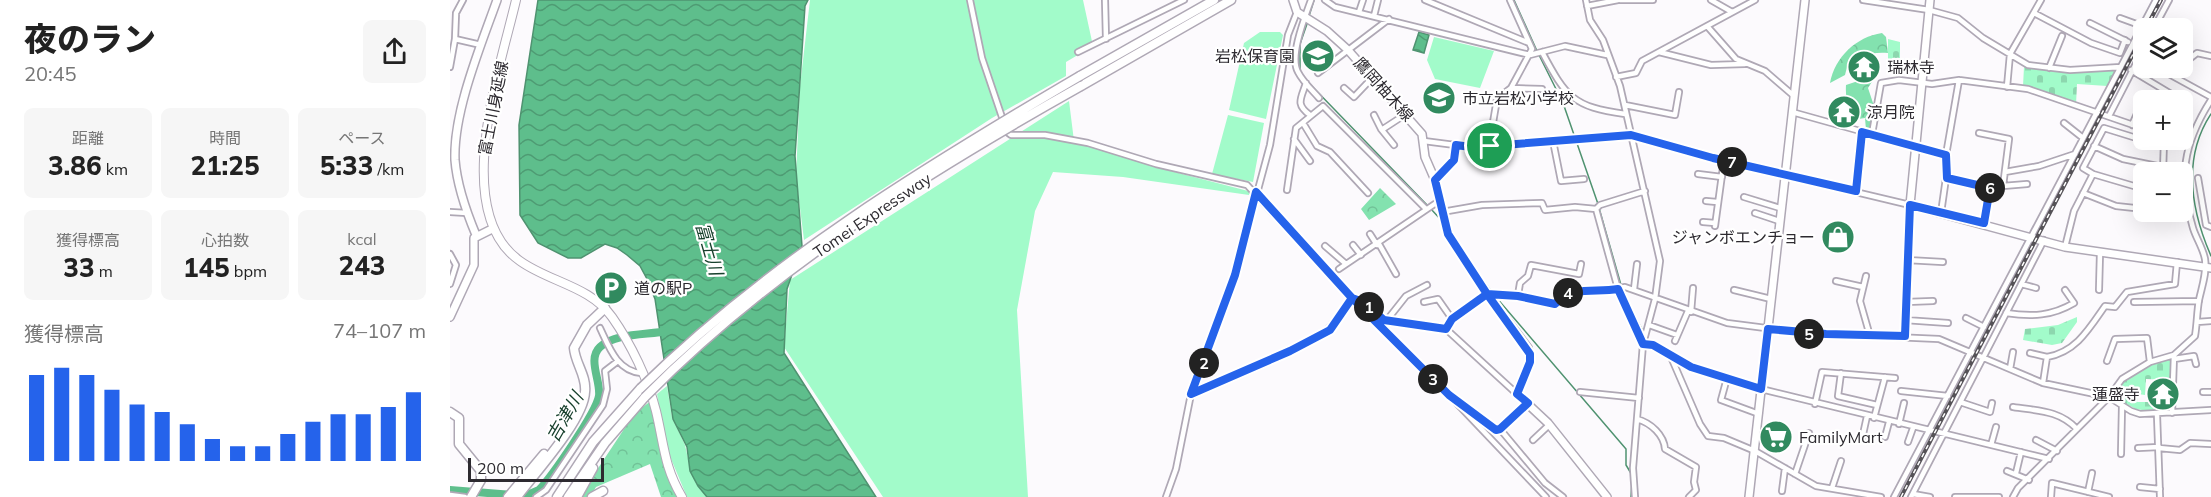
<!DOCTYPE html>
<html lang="ja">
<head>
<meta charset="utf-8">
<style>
	body { margin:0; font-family:Mulish,"Noto Sans JP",sans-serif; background:#f6f6f6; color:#222; height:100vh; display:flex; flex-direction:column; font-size:22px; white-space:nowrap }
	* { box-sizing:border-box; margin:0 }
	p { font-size:20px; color:#767676 }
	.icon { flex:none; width:33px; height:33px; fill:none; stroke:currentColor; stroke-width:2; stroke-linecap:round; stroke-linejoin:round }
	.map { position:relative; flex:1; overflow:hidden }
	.details { display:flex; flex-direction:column; background:#fff; width:450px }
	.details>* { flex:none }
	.buttons { position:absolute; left:1683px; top:18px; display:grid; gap:12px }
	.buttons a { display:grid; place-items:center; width:60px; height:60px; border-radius:9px; background:#fff; box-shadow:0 6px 24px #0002; font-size:30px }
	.scale { position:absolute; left:18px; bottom:15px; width:136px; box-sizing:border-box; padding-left:6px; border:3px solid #2d2a30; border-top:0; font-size:16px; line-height:21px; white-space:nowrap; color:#2d2a30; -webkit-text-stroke:4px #fff; paint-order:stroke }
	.pin { position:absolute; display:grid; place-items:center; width:51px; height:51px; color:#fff; margin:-26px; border:3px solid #fff; border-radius:50%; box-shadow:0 2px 6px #0007 }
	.km { position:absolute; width:30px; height:30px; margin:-15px; border-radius:50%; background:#222; color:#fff; font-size:16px; line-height:30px; text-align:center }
	.round { display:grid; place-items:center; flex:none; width:63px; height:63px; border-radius:9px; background:#f6f6f6 }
	.head { display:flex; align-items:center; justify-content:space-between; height:102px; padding:0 24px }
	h1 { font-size:33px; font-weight:800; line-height:45px }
	.stats { display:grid; grid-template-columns:repeat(3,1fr); gap:9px; height:102px; padding:6px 24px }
	.stats div { display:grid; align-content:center; border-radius:9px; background:#f6f6f6; text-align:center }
	.stats b { font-size:26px; font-weight:800 }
	.stats small { font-size:16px; font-weight:400 }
	.stats p { font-size:16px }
	.chart { height:168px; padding:12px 24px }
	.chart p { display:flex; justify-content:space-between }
	.chart svg { width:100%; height:108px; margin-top:6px; stroke:#2563eb; stroke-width:6 }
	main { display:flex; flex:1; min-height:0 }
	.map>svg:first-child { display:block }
	.green { fill:#a2fbca }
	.forest { fill:url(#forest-crowns) }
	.cemetery { fill:url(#cemetery-stones) }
	.water { fill:url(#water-waves); stroke:#4f9270; stroke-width:1.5 }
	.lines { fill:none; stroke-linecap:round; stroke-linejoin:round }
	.stream { stroke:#4f9270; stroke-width:1.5 }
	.river { stroke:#5ebe8c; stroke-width:8 }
	.street-casing { stroke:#afa8b5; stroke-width:8 }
	.secondary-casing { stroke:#afa8b5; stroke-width:10 }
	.primary-casing { stroke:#afa8b5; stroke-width:10 }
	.highway-casing { stroke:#afa8b5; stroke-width:11 }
	.street { stroke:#fff; stroke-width:4.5 }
	.secondary { stroke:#fff; stroke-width:7 }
	.primary { stroke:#fff; stroke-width:8 }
	.highway { stroke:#fff; stroke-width:8 }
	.rail-casing { stroke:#555257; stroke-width:4 }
	.rail { stroke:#fff; stroke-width:1.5; stroke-dasharray:4.5; stroke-linecap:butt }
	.highway-bridge-casing { stroke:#afa8b5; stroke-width:11; stroke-linecap:butt }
	.highway-bridge { stroke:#fff; stroke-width:8 }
	.route-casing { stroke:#fff; stroke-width:12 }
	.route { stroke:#2563eb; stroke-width:8 }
	.labels { text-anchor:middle; stroke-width:4.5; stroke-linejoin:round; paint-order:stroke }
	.poi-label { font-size:16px; fill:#2d2a30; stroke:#fff; text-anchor:start }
	.street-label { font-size:16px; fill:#2d2a30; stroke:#fff }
	.water-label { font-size:18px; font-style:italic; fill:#18412d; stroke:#fff }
</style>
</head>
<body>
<main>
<section class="details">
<div class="head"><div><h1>夜のラン</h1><p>20:45</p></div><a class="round"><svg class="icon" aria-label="share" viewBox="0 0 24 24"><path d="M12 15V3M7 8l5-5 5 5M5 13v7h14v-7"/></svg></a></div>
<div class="stats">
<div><p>距離</p><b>3.86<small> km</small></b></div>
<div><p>時間</p><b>21:25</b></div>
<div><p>ペース</p><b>5:33<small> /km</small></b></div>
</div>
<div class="stats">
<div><p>獲得標高</p><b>33<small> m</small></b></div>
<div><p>心拍数</p><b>145<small> bpm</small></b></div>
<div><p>kcal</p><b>243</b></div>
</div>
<div class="chart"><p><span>獲得標高</span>74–107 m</p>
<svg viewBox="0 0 160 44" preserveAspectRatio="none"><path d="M5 44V9M15 44V6M25 44V9M35 44V15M45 44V21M55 44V24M65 44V29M75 44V35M85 44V38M95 44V38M105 44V33M115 44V28M125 44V25M135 44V25M145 44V22M155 44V16"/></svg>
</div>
</section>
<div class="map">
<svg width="1761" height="497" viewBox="0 0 1761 497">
	<defs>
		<pattern id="forest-crowns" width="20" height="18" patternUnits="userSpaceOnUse" patternTransform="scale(1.5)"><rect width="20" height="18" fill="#83e2af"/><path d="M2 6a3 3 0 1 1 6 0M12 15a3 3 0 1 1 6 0" fill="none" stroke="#71c297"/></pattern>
		<pattern id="cemetery-stones" width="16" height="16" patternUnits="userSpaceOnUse" patternTransform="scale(1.5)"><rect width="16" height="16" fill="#a2fbca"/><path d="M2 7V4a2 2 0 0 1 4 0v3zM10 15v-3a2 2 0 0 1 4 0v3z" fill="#8cd7ae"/></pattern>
		<pattern id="water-waves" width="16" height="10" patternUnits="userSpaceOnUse" patternTransform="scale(1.5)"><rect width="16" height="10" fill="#5ebe8c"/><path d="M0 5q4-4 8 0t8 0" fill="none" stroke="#4e9b73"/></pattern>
	</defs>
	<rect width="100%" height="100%" fill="#fcfafd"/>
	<path class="green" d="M360,0H633L643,46L616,62V76L542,118L354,240L346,176L350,86Z
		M810,32H830L833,35L816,119L779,110L794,43Z
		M984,37L1044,51L1030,88L985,79L977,60Z
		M619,101L624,141L709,168L802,192L799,195L673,177L603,172L585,211L567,310L578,497H433L334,347L340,280Z
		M778,115L814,123L803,182L762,174Z
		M217,386L222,417L235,445L241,472L257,497H237L216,447L207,394Z"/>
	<path class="forest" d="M1432,33L1436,37L1438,53C1420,52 1410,55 1397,67L1395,75L1380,83C1385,57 1406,37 1432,33Z
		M1417,78L1423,80L1418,88L1424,106L1422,129L1416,130L1415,118L1408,119C1399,107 1395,101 1396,85Z
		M930,188L946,204L919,220L911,209Z
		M202,400C207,442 210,459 230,497H211L200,464L146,487L140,497H129L184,414Z"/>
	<path class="cemetery" d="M1438,39L1450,42V65L1438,63Z
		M1574,67L1609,72L1667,70L1657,86L1627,84L1626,105L1573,86Z
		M1627,317V322L1612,343L1602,345L1573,340L1575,329L1608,325Z
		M1722,358L1720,380L1696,379L1695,395L1688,394L1687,402H1703L1704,412L1686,409L1663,397C1671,376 1701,362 1722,358Z"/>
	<path class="water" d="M88,0H358L355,6L345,156L352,246L337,289L334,353L426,497H257L248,486L240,471L237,447L223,419L205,299L197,279L190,266L177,255L167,248L155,244L131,258H118L88,243L70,215L69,125Z
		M969,32L979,35L974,53L963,50Z"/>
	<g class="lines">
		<path class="stream" d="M1064,0L1087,51
			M859,16L864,0
			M1089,55L1113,103L1148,204
			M850,72V44L858,21
			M854,78L978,206
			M1761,114C1732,158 1741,210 1761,256
			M1149,208L1173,292L1194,333
			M981,209L992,221
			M1022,265L1042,292
			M1045,296L1176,449V465L1182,475
			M1181,497L1182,482"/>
		<path class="river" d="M0,490L75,496L89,490C102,476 146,413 149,396C151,381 137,359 150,347C165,333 197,335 217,331"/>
		<defs>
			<path id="street" d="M13,0L6,13L5,39L31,45
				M520,0L532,58L557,132L561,135H595L638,143L706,164L797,185L916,314L999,395L1096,497
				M655,0L656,39
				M861,0C855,17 839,56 848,72C853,82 862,90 869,98
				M875,0L885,7L1080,55L1115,46L1157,55
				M975,0L1079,43
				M1136,0L1140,20L1153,40L1170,86L1210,261L1205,299L1193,344L1183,468L1185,497
				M1170,0H1203
				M1261,0L1282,12
				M1413,0L1479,10L1508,18L1533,38L1578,65L1620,70L1671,67
				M1137,6L1168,0
				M909,12L913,0
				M1584,13L1641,43L1670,53L1675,40
				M924,16L928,0
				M1670,18L1692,26
				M1640,23L1678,42
				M1257,26L1286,59L1315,71L1344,96
				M1704,28L1719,0
				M628,52L734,0
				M1092,52C1116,97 1123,107 1175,114
				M1209,52L1261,65L1295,64
				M1732,59L1738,60L1747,53L1761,56
				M0,67L5,39
				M1599,68L1612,36
				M1708,68L1761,97
				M1681,70L1731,100
				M868,73L939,19
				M1166,77L1186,73L1192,61L1305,0
				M856,83C851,99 845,104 860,115
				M1557,87L1560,54L1591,0
				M894,88L904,97L923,77
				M1061,88L1092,89
				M1175,105L1225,115L1229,92
				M1342,112L1496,155
				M924,115L931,129L944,145
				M1659,116L1694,48
				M853,123L867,146L880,152L918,193
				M1614,123L1633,138
				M1682,125L1691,105
				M933,129L956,114
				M1422,134L1431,83L1449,80L1482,84L1509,80L1578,89L1689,127
				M844,139L860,161
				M974,141L1028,148L1181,135L1263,158L1460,205L1455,336
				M1103,141L1111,181L1134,179
				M1039,146L1047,99L1061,88L1082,49L1060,0
				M1644,146L1673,159L1712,167
				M1555,172L1589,166L1625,154
				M1713,172L1714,140
				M1248,174L1272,177
				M1643,174L1633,168L1654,128L1712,146
				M1496,178L1540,188L1553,186L1559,139L1529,133
				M1748,178L1756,225L1761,227
				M985,180L1004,160L1006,145
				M1553,186L1577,184
				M837,190L846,128L873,106L976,209
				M1406,191L1412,132
				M1633,193L1666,206L1694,209
				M1294,197L1330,208
				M1256,201L1267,202
				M1146,209L1168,289L1193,341
				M0,212L17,213
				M992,212L1032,205L1092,203L1095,210L1125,207L1146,209L1150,205L1195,191
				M1305,213L1329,221
				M1491,213L1496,178V155L1509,80
				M1253,222L1265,223
				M1534,223L1540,188
				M1265,226L1274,160
				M920,234L927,245
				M929,244L946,274
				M903,245L911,255
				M875,246L896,264
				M1615,247L1624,211L1643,174L1694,189
				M0,254L6,265L0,284
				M1457,260L1493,262
				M889,269L989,201
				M1416,276L1410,301L1420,336
				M1386,281L1413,287
				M1571,284L1586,288
				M1184,289L1187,264
				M1284,290L1321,299
				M1649,290L1650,253
				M1068,295L1070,283L1078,276L1081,265L1129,274L1131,264
				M905,299L913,302L934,320L996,329L1067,394
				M974,302L988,299L1002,319
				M1456,302L1483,301
				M1684,302L1749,301
				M1241,312L1243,288
				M1556,313C1582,317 1602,316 1624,303L1615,290
				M1516,318L1534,327
				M937,320L956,296L977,285
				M1455,320L1498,323
				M1747,322L1761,321
				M1199,325L1227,335
				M150,328C159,347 167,371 191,373
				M996,329L1002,319L1037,294L1068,295L1105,304L1115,294L1124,291H1155L1175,287L1277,323L1354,333L1489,339L1593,383L1659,397L1681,411L1690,414L1761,410
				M1225,341L1238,311
				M1193,344L1203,345L1241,367L1311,389L1599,459
				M1580,353L1597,357
				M1221,357L1250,424L1258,436L1274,438L1305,451L1366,486L1431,497
				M1724,359L1744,356L1746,364
				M1657,361L1665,339L1697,338L1700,362
				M1560,369L1563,352
				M1391,373L1388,396L1427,405
				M1277,378L1271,400L1309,414
				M1593,383L1597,357C1626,352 1639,329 1655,306L1665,307L1677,292L1725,284L1727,262
				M1451,391L1498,396
				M1130,392L1189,398
				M1753,392H1761
				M741,394L840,351L876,332L902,298
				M1008,402L1046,430L1078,403
				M1510,402L1540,412L1542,403
				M1365,404L1372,372L1445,378
				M1563,407C1588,411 1609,410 1627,429
				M1722,413L1724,355
				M1707,415L1710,497
				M1424,418L1435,377
				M1187,419C1201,423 1214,435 1215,449L1246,467L1244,482L1246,490L1239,497
				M1449,424L1454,403
				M1050,429L1095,483L1113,497
				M1435,437L1439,422
				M1412,439L1417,416
				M1083,440L1099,425
				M1586,440L1607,451
				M1458,442L1463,428
				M1541,445L1546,427
				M1688,448L1709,447
				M1709,448L1730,450L1740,443L1761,444
				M1671,454L1672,406
				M1557,471L1579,480
				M1566,473L1571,452
				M1345,474L1359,433
				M1690,487L1710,489
				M1382,488L1391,461
				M1332,491L1335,468
				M1638,492L1642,473
				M1463,494L1480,497
				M0,495L15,497
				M86,497L96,490L153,405L157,389L155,371L168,361
				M716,497L726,469L741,394L785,275L820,145L838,35L847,12
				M1444,497L1706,0
				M1461,497L1594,240
				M1505,497H1549
				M1563,497L1568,488L1659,397L1672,379L1700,362L1724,355L1745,336C1747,324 1747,311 1749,300C1752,286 1757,273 1755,259C1753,248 1746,238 1743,228C1728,178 1733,144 1761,100
				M1601,497L1602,483L1659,497"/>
			<path id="secondary" d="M843,0L847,12L877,31L898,50L972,134L975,157L985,180L998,234L1037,294L1078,348L1080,362L1067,394L1098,423L1157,497
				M1480,0L1460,205L1615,247L1761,268
				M26,235C16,211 7,186 5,160C3,112 31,45 47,0
				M0,317L24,265V238L42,229
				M1299,497L1355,0"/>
			<path id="primary" d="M66,0C50,69 0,212 70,261C99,282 140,286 162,317C181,344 198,379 206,411C214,444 214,467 232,497"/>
			<path id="highway" d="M630,76L764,0
				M631,86L781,0
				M0,412L9,418V444L31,471V480L21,497
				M58,497L94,454
				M67,497C84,474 134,420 135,392C137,376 125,363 124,348L137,325L155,308
				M107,497L143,442L191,388
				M118,497L155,443L195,397
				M127,497L143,468
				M142,497L153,491"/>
		</defs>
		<use href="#street" class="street-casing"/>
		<use href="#secondary" class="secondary-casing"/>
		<use href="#primary" class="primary-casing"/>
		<use href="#highway" class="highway-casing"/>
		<use href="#street" class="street"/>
		<use href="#secondary" class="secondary"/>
		<use href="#primary" class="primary"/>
		<use href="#highway" class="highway"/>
		<defs>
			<path id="rail" d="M1696,28L1711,0
				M1451,497L1694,33"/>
		</defs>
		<use href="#rail" class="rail-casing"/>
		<use href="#rail" class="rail"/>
		<defs>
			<path id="highway-bridge" d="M191,388C320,261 475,167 630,76
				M195,397C321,269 476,173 631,86"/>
		</defs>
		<use href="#highway-bridge" class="highway-bridge-casing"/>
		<use href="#highway-bridge" class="highway-bridge"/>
	</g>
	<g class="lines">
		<defs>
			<path id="route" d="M1040,146L1028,148L1006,145L1004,160L985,180L998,234L1037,294L1002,319L996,329L934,320L913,302L902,298L806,192L785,275L741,394L840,351L880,330L902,298L999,395L1046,430L1050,429L1078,403L1067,394L1080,362V354L1037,294L1068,296L1105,304C1124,285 1144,293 1168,289L1193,344L1203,345L1241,367L1311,389L1318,329L1376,334L1455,336L1460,205L1534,223L1540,188L1497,178L1496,155L1412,132L1406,191L1263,158L1181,135L1040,146"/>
		</defs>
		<use href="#route" class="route-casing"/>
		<use href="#route" class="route"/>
	</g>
	<defs>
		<symbol id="school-disc" viewBox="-11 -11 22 22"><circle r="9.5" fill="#318a5f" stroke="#fff"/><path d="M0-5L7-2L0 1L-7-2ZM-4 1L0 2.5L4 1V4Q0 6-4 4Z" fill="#fff"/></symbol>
		<symbol id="temple-disc" viewBox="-11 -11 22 22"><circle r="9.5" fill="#318a5f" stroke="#fff"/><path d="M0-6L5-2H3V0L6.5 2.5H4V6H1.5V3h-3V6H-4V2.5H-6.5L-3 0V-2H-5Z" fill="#fff"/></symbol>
		<symbol id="shop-disc" viewBox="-11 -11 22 22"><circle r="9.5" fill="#318a5f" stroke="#fff"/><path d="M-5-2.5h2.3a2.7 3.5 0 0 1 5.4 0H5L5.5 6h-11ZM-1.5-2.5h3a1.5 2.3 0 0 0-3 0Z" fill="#fff"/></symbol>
		<symbol id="parking-disc" viewBox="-11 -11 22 22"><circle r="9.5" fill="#318a5f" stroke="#fff"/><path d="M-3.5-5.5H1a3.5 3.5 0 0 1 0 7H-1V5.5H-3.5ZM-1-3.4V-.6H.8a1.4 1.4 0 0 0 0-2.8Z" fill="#fff"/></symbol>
		<symbol id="supermarket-disc" viewBox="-11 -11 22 22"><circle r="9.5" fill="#318a5f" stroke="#fff"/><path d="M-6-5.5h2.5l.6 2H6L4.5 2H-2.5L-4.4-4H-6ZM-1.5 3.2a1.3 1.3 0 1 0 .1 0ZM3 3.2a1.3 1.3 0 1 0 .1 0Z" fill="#fff"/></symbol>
	</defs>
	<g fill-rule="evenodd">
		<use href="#school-disc" x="849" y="37" width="38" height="38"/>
		<use href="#temple-disc" x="1395" y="48" width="38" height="38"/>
		<use href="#school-disc" x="970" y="79" width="38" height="38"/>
		<use href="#temple-disc" x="1375" y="93" width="38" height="38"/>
		<use href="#shop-disc" x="1369" y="218" width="38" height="38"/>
		<use href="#parking-disc" x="142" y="269" width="38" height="38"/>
		<use href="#temple-disc" x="1694" y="375" width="38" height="38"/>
		<use href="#supermarket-disc" x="1307" y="418" width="38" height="38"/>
	</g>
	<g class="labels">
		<g class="poi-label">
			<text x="845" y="62" text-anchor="end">岩松保育園</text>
			<text x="1437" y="73">瑞林寺</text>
			<text x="1012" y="104">市立岩松小学校</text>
			<text x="1417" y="118">涼月院</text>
			<text x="1365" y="243" text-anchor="end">ジャンボエンチョー</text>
			<text x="184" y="294">道の駅P</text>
			<text x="1690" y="400" text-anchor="end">蓮盛寺</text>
			<text x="1349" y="443">FamilyMart</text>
		</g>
		<g class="street-label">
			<text transform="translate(934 89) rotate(48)" y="6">鷹岡柚木線</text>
			<text transform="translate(43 108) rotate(-79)" y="6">富士川身延線</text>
			<text transform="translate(422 215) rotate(-34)" y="6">Tomei Expressway</text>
		</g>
		<g class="water-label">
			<text transform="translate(259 249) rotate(74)" y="6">富士川</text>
			<text transform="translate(115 417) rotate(-60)" y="6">吉津川</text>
		</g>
	</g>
</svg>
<div class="buttons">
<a><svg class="icon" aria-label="layers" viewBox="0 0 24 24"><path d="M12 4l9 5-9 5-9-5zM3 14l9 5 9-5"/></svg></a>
<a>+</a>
<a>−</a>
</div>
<div class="scale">200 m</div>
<div class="pin" style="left:1040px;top:146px;background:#1e9e55"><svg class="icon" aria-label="arrive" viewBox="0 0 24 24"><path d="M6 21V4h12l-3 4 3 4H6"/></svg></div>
<b class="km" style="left:919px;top:307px">1</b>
<b class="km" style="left:754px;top:363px">2</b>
<b class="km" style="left:983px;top:379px">3</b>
<b class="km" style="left:1118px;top:293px">4</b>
<b class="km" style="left:1359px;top:334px">5</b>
<b class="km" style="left:1540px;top:188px">6</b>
<b class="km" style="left:1282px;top:162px">7</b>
</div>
</main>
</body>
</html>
